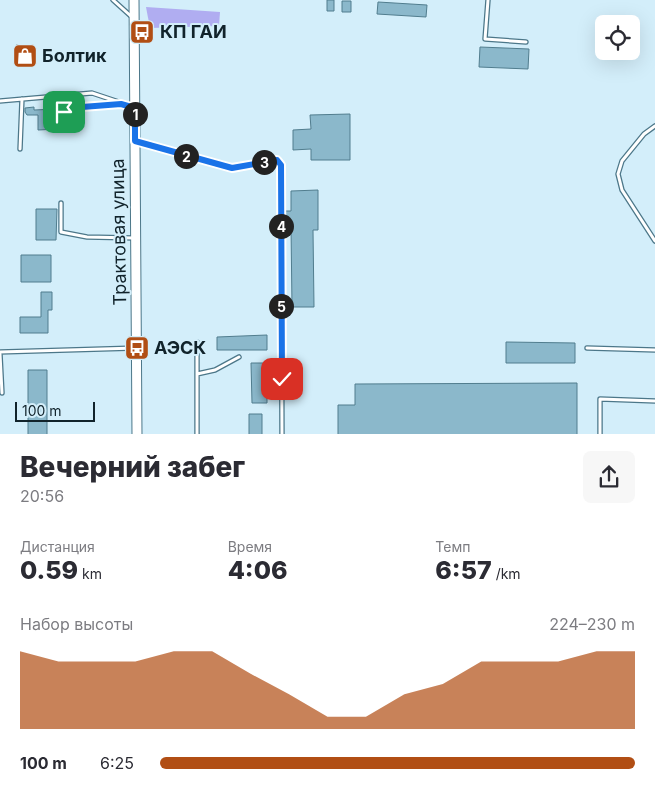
<!DOCTYPE html>
<html lang="ru">
<head>
<meta charset="utf-8">
<style>
	body { margin:0; font-family:Inter,sans-serif; background:#f7f7f7; color:#2b2b33; height:100vh; display:flex; flex-direction:column; font-size:19px; white-space:nowrap }
	* { box-sizing:border-box; margin:0 }
	p { font-size:16px; color:#7c7c81 }
	.icon { flex:none; width:28px; height:28px; fill:none; stroke:currentColor; stroke-width:2; stroke-linecap:round; stroke-linejoin:round }
	.map { position:relative; height:434px; overflow:hidden }
	.drawer { display:flex; flex-direction:column; background:#fff; flex:1 }
	.drawer>* { flex:none }
	.fabs { position:absolute; left:595px; top:15px; display:grid; gap:10px }
	.fabs a { display:grid; place-items:center; width:45px; height:45px; border-radius:8px; background:#fff; box-shadow:0 5px 20px #0002; font-size:25px }
	.scale { position:absolute; left:15px; bottom:12px; width:80px; box-sizing:border-box; padding-left:5px; border:2px solid #11232b; border-top:0; font-size:14px; line-height:18px; white-space:nowrap; color:#11232b; -webkit-text-stroke:4px #d3eefa; paint-order:stroke }
	.pin { position:absolute; display:grid; place-items:center; width:42px; height:42px; color:#fff; margin:-21px; border-radius:10px; box-shadow:0 2px 8px #0006 }
	.km { position:absolute; width:25px; height:25px; margin:-12px; border-radius:50%; background:#222; color:#fff; font-size:14px; line-height:25px; text-align:center }
	.round { display:grid; place-items:center; flex:none; width:52px; height:52px; border-radius:8px; background:#f7f7f7 }
	.overview { display:flex; align-items:center; justify-content:space-between; height:85px; padding:0 20px }
	h1 { font-size:28px; font-weight:800; line-height:38px }
	.figures { display:grid; grid-template-columns:repeat(3,1fr); gap:8px; height:85px; padding:5px 20px }
	.figures div { display:grid; align-content:center }
	.figures b { font-size:25px; font-weight:800 }
	.figures small { font-size:14px; font-weight:400 }
	.figures p { font-size:14px }
	.chart { height:140px; padding:10px 20px }
	.chart p { display:flex; justify-content:space-between }
	.chart svg { width:100%; height:90px; margin-top:5px; fill:#b14e14; opacity:.7 }
	ul { padding:0 20px; list-style:none; font-size:16px }
	li { display:grid; grid-template-columns:80px 60px 1fr; align-items:center; height:38px }
	li i { height:12px; border-radius:6px; background:#b14e14 }
	.map>svg:first-child { display:block }
	.green { fill:#b0adf1 }
	.building { fill:#8bb8cb; stroke:#517d8e }
	.lines { fill:none; stroke-linecap:round; stroke-linejoin:round }
	.service-casing { stroke:#4c7789; stroke-width:5.5 }
	.secondary-casing { stroke:#4c7789; stroke-width:11 }
	.service { stroke:#fff; stroke-width:3 }
	.secondary { stroke:#fff; stroke-width:9 }
	.route-casing { stroke:#fff; stroke-width:10 }
	.route { stroke:#1a73e8; stroke-width:6 }
	.labels { text-anchor:middle; stroke-width:4; stroke-linejoin:round; paint-order:stroke }
	.poi-label { font-size:18px; font-weight:bold; fill:#11232b; stroke:#d3eefa; text-anchor:start }
	.street-label { font-size:18px; fill:#11232b; stroke:#d3eefa }
</style>
</head>
<body>
<div class="map">
<svg width="655" height="435" viewBox="0 0 655 435">
	<rect width="100%" height="100%" fill="#d3eefa"/>
	<path class="green" d="M146,7L220,12L219,26L150,28Z"/>
	<path class="building" d="M327,0H334V11H327Z
		M342,1H351V12H342Z
		M378,2L427,5L426,17L377,14Z
		M16,45H32V64H17Z
		M480,47L529,49L528,69L479,67Z
		M34,107V110L57,109L58,129L38,130V115H27L25,112V108Z
		M350,114V160H311V149L293,150V130L311,129L310,115Z
		M318,190V230H313L314,307H292L291,226H285V211H291V191Z
		M36,209H57L56,240H36Z
		M21,255H51V282H21Z
		M41,292H52V310H48V333H20V317H41Z
		M267,335V350H217V337Z
		M506,342L575,343V363H506Z
		M251,363H267V403H252Z
		M28,370H47V435H28Z
		M577,383V435H338V405H355V384Z
		M249,414H262V435H249Z"/>
	<g class="lines">
		<defs>
			<path id="service" d="M113,0L133,18
				M488,0L485,39L526,42
				M0,101L92,93L134,107
				M655,126L644,134L622,161L618,174L622,190L655,241
				M64,129V112L69,108L120,104
				M135,141L232,168L277,160L281,165L282,435
				M20,149L22,99
				M61,203V232L87,237L134,238
				M587,348L655,350
				M0,352L136,348
				M0,354L2,393
				M197,374L215,370L239,357
				M197,435V342
				M600,435V399L655,401"/>
			<path id="secondary" d="M134,0L137,435"/>
		</defs>
		<use href="#service" class="service-casing"/>
		<use href="#secondary" class="secondary-casing"/>
		<use href="#service" class="service"/>
		<use href="#secondary" class="secondary"/>
	</g>
	<g class="lines">
		<defs>
			<path id="route" d="M64,112L69,108L121,104L135,108V141L232,168L277,160L281,165L282,379"/>
		</defs>
		<use href="#route" class="route-casing"/>
		<use href="#route" class="route"/>
	</g>
	<defs>
		<symbol id="bus-square" viewBox="-11 -11 22 22"><rect x="-9" y="-9" width="18" height="18" rx="4" fill="#b14e14" stroke="#d3eefa"/><path d="M-5-6H5V4H4V6H2V4H-2V6H-4V4H-5ZM-3.5-4V0h7V-4ZM-3.5 1.2v1.5H-2V1.2ZM2 1.2v1.5H3.5V1.2Z" fill="#fff"/></symbol>
		<symbol id="shop-square" viewBox="-11 -11 22 22"><rect x="-9" y="-9" width="18" height="18" rx="4" fill="#b14e14" stroke="#d3eefa"/><path d="M-5-2.5h2.3a2.7 3.5 0 0 1 5.4 0H5L5.5 6h-11ZM-1.5-2.5h3a1.5 2.3 0 0 0-3 0Z" fill="#fff"/></symbol>
	</defs>
	<g fill-rule="evenodd">
		<use href="#bus-square" x="128" y="18" width="28" height="28"/>
		<use href="#shop-square" x="11" y="42" width="28" height="28"/>
		<use href="#bus-square" x="123" y="334" width="28" height="28"/>
	</g>
	<g class="labels">
		<g class="poi-label">
			<text x="160" y="38">КП ГАИ</text>
			<text x="42" y="62">Болтик</text>
			<text x="154" y="354">АЭСК</text>
		</g>
		<g class="street-label">
			<text transform="translate(119 232) rotate(-91)" y="6">Трактовая улица</text>
		</g>
	</g>
</svg>
<div class="fabs">
<a><svg class="icon" aria-label="locate" viewBox="0 0 24 24"><circle cx="12" cy="12" r="6"/><path d="M12 2v4M12 18v4M2 12h4M18 12h4"/></svg></a>
</div>
<div class="scale">100 m</div>
<div class="pin" style="left:64px;top:112px;background:#1e9e55"><svg class="icon" aria-label="arrive" viewBox="0 0 24 24"><path d="M6 21V4h12l-3 4 3 4H6"/></svg></div>
<div class="pin" style="left:282px;top:379px;background:#d93025"><svg class="icon" aria-label="check" viewBox="0 0 24 24"><path d="M5 12l5 5 9-10"/></svg></div>
<b class="km" style="left:135px;top:114px">1</b>
<b class="km" style="left:186px;top:156px">2</b>
<b class="km" style="left:264px;top:162px">3</b>
<b class="km" style="left:281px;top:226px">4</b>
<b class="km" style="left:281px;top:306px">5</b>
</div>
<section class="drawer">
<div class="overview"><div><h1>Вечерний забег</h1><p>20:56</p></div><a class="round"><svg class="icon" aria-label="share" viewBox="0 0 24 24"><path d="M12 15V3M7 8l5-5 5 5M5 13v7h14v-7"/></svg></a></div>
<div class="figures">
<div><p>Дистанция</p><b>0.59<small> km</small></b></div>
<div><p>Время</p><b>4:06</b></div>
<div><p>Темп</p><b>6:57<small> /km</small></b></div>
</div>
<div class="chart"><p><span>Набор высоты</span>224–230 m</p>
<svg viewBox="0 0 160 44" preserveAspectRatio="none"><path d="M0 44V6L10 11L20 11L30 11L40 6L50 6L60 17L70 27L80 38L90 38L100 27L110 22L120 11L130 11L140 11L150 6L160 6V44z"/></svg>
</div>
<ul>
<li><b>100 m</b>6:25<i style="width:100%"></i></li>
</ul>
</section>
</body>
</html>
